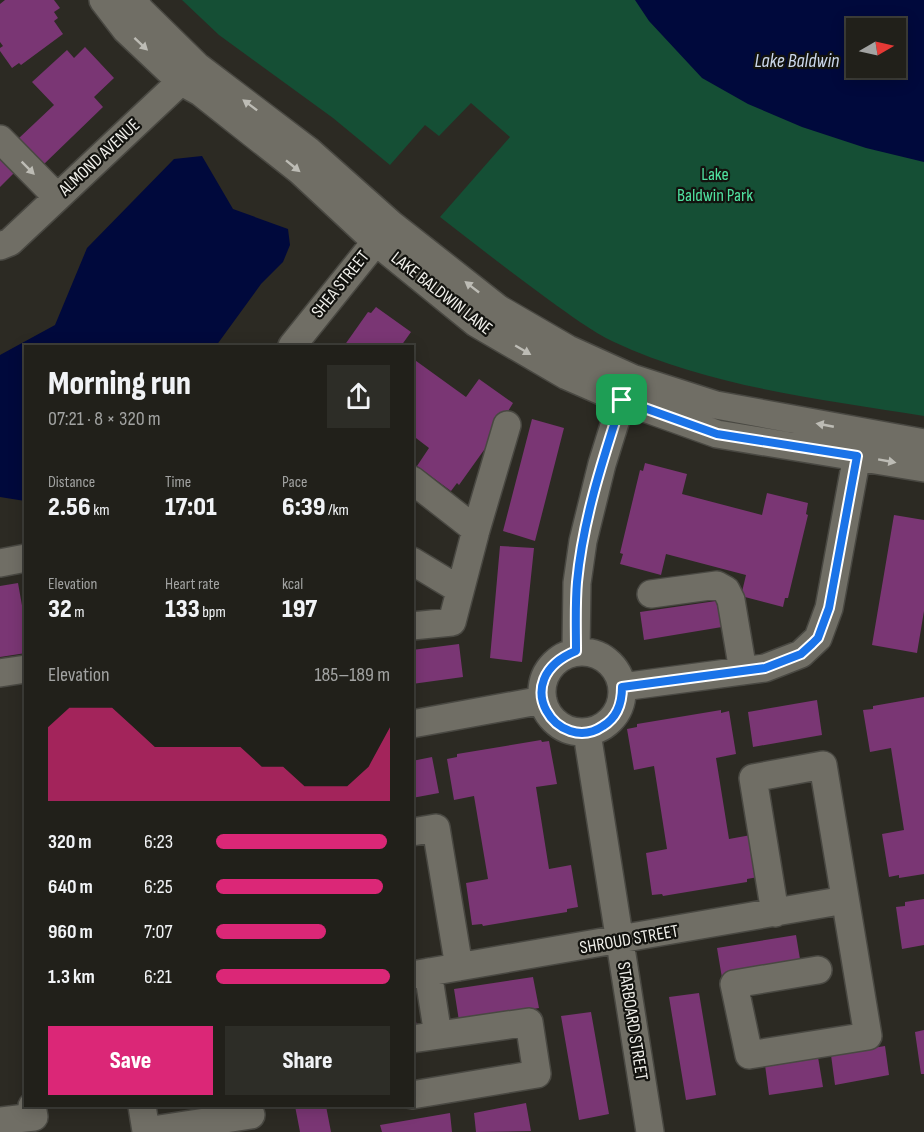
<!DOCTYPE html>
<html lang="en">
<head>
<meta charset="utf-8">
<style>
	body { margin:0; font-family:"Sofia Sans Condensed",sans-serif; background:#2d2d27; color:#f1f3f6; height:100vh; display:flex; flex-direction:column; font-size:22px; white-space:nowrap }
	* { box-sizing:border-box; margin:0 }
	p { font-size:20px; color:#a2a3a2 }
	.icon { flex:none; width:33px; height:33px; fill:none; stroke:currentColor; stroke-width:2; stroke-linecap:round; stroke-linejoin:round }
	.map { position:relative; flex:1; overflow:hidden }
	.details { position:absolute; left:24px; top:345px; width:390px; height:762px; display:flex; flex-direction:column; background:#21201a; border-radius:0px; box-shadow:0 3px 15px #0003,0 0 0 2px #3e3e39 }
	.details>* { flex:none }
	.needle { width:39px; rotate:81deg }
	.fabs { position:absolute; left:846px; top:18px; display:grid; gap:12px }
	.fabs a { display:grid; place-items:center; width:60px; height:60px; border-radius:0px; background:#21201a; box-shadow:0 3px 15px #0003,0 0 0 2px #3e3e39; font-size:30px }
	.pin { position:absolute; display:grid; place-items:center; width:51px; height:51px; color:#fff; margin:-26px; border-radius:12px; box-shadow:0 3px 9px #0006 }
	.round { display:grid; place-items:center; flex:none; width:63px; height:63px; border-radius:0px; background:#2d2d27 }
	.summary { display:flex; align-items:center; justify-content:space-between; height:102px; padding:0 24px }
	h1 { font-size:33px; font-weight:800; line-height:45px }
	.metrics { display:grid; grid-template-columns:repeat(3,1fr); gap:9px; height:102px; padding:6px 24px }
	.metrics div { display:grid; align-content:center }
	.metrics b { font-size:26px; font-weight:800 }
	.metrics small { font-size:16px; font-weight:400 }
	.metrics p { font-size:16px }
	.chart { height:168px; padding:12px 24px }
	.chart p { display:flex; justify-content:space-between }
	.chart svg { width:100%; height:108px; margin-top:6px; fill:#db2777; opacity:.7 }
	.action { display:flex; gap:12px; margin-top:auto; padding:12px 24px }
	.action a { flex:1; height:69px; border-radius:0px; background:#db2777; color:#fff; font-size:24px; font-weight:800; line-height:69px; text-align:center }
	.action a+a { background:#2d2d27; color:#f1f3f6 }
	ul { padding:0 24px; list-style:none; font-size:20px }
	li { display:grid; grid-template-columns:96px 72px 1fr; align-items:center; height:45px }
	li i { height:15px; border-radius:8px; background:#db2777 }
	.map>svg:first-child { display:block }
	.green { fill:#154f35; fill-rule:evenodd }
	.water { fill:#00093c; fill-rule:evenodd }
	.building { fill:#7a3674 }
	.lines { fill:none; stroke-linecap:round; stroke-linejoin:round }
	.minor-casing { stroke:#494842; stroke-width:30 }
	.minor { stroke:#706e65; stroke-width:27 }
	.oneway { fill:#bdbcb5 }
	.route-casing { stroke:#fff; stroke-width:12 }
	.route { stroke:#1a73e8; stroke-width:8 }
	.labels { text-anchor:middle; stroke-width:4.5; stroke-linejoin:round; paint-order:stroke }
	.street-label { font-size:18px; fill:#f1f0eb; stroke:#13130f }
	.park-label { font-size:18px; fill:#50e1a0; stroke:#13130f }
	.water-label { font-size:20px; font-style:italic; fill:#ccd8ec; stroke:#13130f }
</style>
</head>
<body>
<div class="map">
<svg width="924" height="1132" viewBox="0 0 924 1132">
	<rect width="100%" height="100%" fill="#2c2a23"/>
	<path class="green" d="M182,0H924V416C820,399 710,387 614,342C591,331 570,315 549,300C512,273 476,245 440,217L510,137L471,103L439,136L425,125L390,165L333,118L219,35ZM856,28H896V68H856Z"/>
	<path class="water" d="M635,0H924V162L866,148L802,127L748,104L702,78L649,21ZM856,28H896V68H856Z
		M202,156L233,209L288,229L290,245L283,262L261,284L216,346H26L25,501L0,497V355L55,325L87,248L174,159Z"/>
	<path class="building" d="M5,0H54L60,8L54,12L58,18L54,21L63,34L21,65L19,63L12,68L0,51V48L3,46L0,42V4Z
		M85,47L114,78L94,97L103,107L43,165L18,139L54,105L32,82L67,50L74,58Z
		M0,152L21,166L0,187Z
		M376,307L411,332L401,346H344L368,312L371,313Z
		M412,358L466,397L479,379L513,403L507,413L509,415L459,485L457,483L451,491L417,466L429,448L412,435Z
		M532,419L564,428L535,541L503,531Z
		M645,463L687,474L682,494L762,515L767,493L808,503L806,514L808,515L788,598H785L783,607L741,596L746,575L666,554L661,575L620,564L623,554L620,553L640,470L643,471Z
		M894,515L924,520V611L917,653L872,645Z
		M500,546L534,548L522,662L490,658Z
		M18,583L26,628V653L0,657V586Z
		M716,601L722,627L644,640L640,612Z
		M459,644L463,677L412,684V650Z
		M924,697V874L899,878V875L889,877L882,834L904,830L891,748L870,752L863,710L873,709V706Z
		M817,700L822,735L753,747L748,712Z
		M721,710V713L729,711L736,754L716,758L729,839L751,835L758,877L747,879V882L663,896L662,894L652,895L646,853L667,849L654,766L634,770L627,729L637,727V724Z
		M541,740L542,742L549,741L557,784L536,787L549,869L571,865L578,907L567,909V912L483,926L482,924L472,925L466,883L488,879L474,796L454,800L447,759L457,757V754Z
		M432,757L439,793L412,798V761Z
		M924,899V945L902,949L896,907L905,906V902Z
		M796,935L801,965L722,978L717,948Z
		M533,977L539,1008L459,1021L454,989Z
		M699,993L716,1095L686,1100L669,997Z
		M412,1003L417,1026L412,1027Z
		M591,1012L609,1114L579,1120L561,1016Z
		M924,1030V1074H921L915,1032Z
		M885,1046L889,1075L835,1085L831,1055Z
		M818,1057L823,1087L769,1095L765,1065Z
		M526,1103L531,1131L476,1132L474,1113Z
		M295,1106H326L331,1132H300Z
		M450,1113L452,1132H382L380,1125Z"/>
	<g class="lines">
		<defs>
			<path id="minor" d="M103,0L126,30L180,81L200,92L300,171L375,241L476,323L567,376L622,400L717,434L924,468
				M133,0L141,11L197,66L309,151L391,224L499,309L568,349L632,378L716,405L924,443
				M0,139L57,197
				M0,246L10,242L194,69
				M292,346L386,229
				M412,480L476,530
				M412,561L460,590
				M0,563L26,558
				M651,594L717,585L726,590L731,600L743,671
				M412,626L452,622L476,530L507,425
				M576,651L577,583L583,541L602,464L622,400L629,385
				M542 692a40 40 0 1 1 80 0a40 40 0 1 1-80 0Z
				M0,673L26,669
				M622,687L765,668L801,654L818,638L829,608L860,439
				M412,724L543,700
				M587,733L650,1132
				M412,832L436,828L459,967
				M775,913L753,778L823,765L868,1036L749,1055L734,984L818,970
				M428,972L438,1035
				M412,975L845,900
				M412,1039L529,1022L537,1074L412,1095
				M142,1106L146,1131L251,1115
				M0,1121L34,1117L32,1106"/>
		</defs>
		<use href="#minor" class="minor-casing"/>
		<use href="#minor" class="minor"/>
	</g>
	<defs><path id="oneway-solid" d="M-6-.8H1V-3.2L6.5 0L1 3.2V.8H-6Z" transform="scale(1.5)"/></defs>
	<g class="oneway">
		<use href="#oneway-solid" transform="translate(141 44) rotate(43)"/>
		<use href="#oneway-solid" transform="translate(250 105) rotate(-143)"/>
		<use href="#oneway-solid" transform="translate(293 166) rotate(39)"/>
		<use href="#oneway-solid" transform="translate(28 168) rotate(45)"/>
		<use href="#oneway-solid" transform="translate(472 287) rotate(-142)"/>
		<use href="#oneway-solid" transform="translate(523 350) rotate(30)"/>
		<use href="#oneway-solid" transform="translate(825 425) rotate(-169)"/>
		<use href="#oneway-solid" transform="translate(887 461) rotate(10)"/>
	</g>
	<g class="lines">
		<defs>
			<path id="route" d="M622,400L717,434L857,456L829,608L818,638L812,644L801,654L765,668L622,687C622,703 618,717 603,726C559,756 505,680 576,651C576,628 575,605 577,582C583,519 603,459 622,400Z"/>
		</defs>
		<use href="#route" class="route-casing"/>
		<use href="#route" class="route"/>
	</g>
	<g class="labels">
		<g class="street-label">
			<text transform="translate(99 157) rotate(-43)" y="6">ALMOND AVENUE</text>
			<text transform="translate(340 284) rotate(-51)" y="6">SHEA STREET</text>
			<text transform="translate(442 293) rotate(38)" y="6">LAKE BALDWIN LANE</text>
			<text transform="translate(629 939) rotate(-10)" y="6">SHROUD STREET</text>
			<text transform="translate(633 1021) rotate(81)" y="6">STARBOARD STREET</text>
		</g>
		<g class="park-label">
			<text x="715" y="180">Lake<tspan x="715" dy="21">Baldwin Park</tspan></text>
		</g>
		<g class="water-label">
			<text x="797" y="67">Lake Baldwin</text>
		</g>
	</g>
</svg>
<div class="fabs">
<a><svg class="needle" viewBox="-14 -14 28 28"><path d="M0-13l5 13h-10z" fill="#e53935"/><path d="M0 13l5-13h-10z" fill="#a2a3a2"/></svg></a>
</div>
<div class="pin" style="left:622px;top:400px;background:#1e9e55"><svg class="icon" aria-label="arrive" viewBox="0 0 24 24"><path d="M6 21V4h12l-3 4 3 4H6"/></svg></div>
<section class="details">
<div class="summary"><div><h1>Morning run</h1><p>07:21 · 8 × 320 m</p></div><a class="round"><svg class="icon" aria-label="share" viewBox="0 0 24 24"><path d="M12 15V3M7 8l5-5 5 5M5 13v7h14v-7"/></svg></a></div>
<div class="metrics">
<div><p>Distance</p><b>2.56<small> km</small></b></div>
<div><p>Time</p><b>17:01</b></div>
<div><p>Pace</p><b>6:39<small> /km</small></b></div>
</div>
<div class="metrics">
<div><p>Elevation</p><b>32<small> m</small></b></div>
<div><p>Heart rate</p><b>133<small> bpm</small></b></div>
<div><p>kcal</p><b>197</b></div>
</div>
<div class="chart"><p><span>Elevation</span>185–189 m</p>
<svg viewBox="0 0 160 44" preserveAspectRatio="none"><path d="M0 44V14L10 6L20 6L30 6L40 14L50 22L60 22L70 22L80 22L90 22L100 30L110 30L120 38L130 38L140 38L150 30L160 14V44z"/></svg>
</div>
<ul>
<li><b>320 m</b>6:23<i style="width:98%"></i></li>
<li><b>640 m</b>6:25<i style="width:96%"></i></li>
<li><b>960 m</b>7:07<i style="width:63%"></i></li>
<li><b>1.3 km</b>6:21<i style="width:100%"></i></li>
</ul>
<div class="action"><a>Save</a><a>Share</a></div>
</section>
</div>
</body>
</html>
